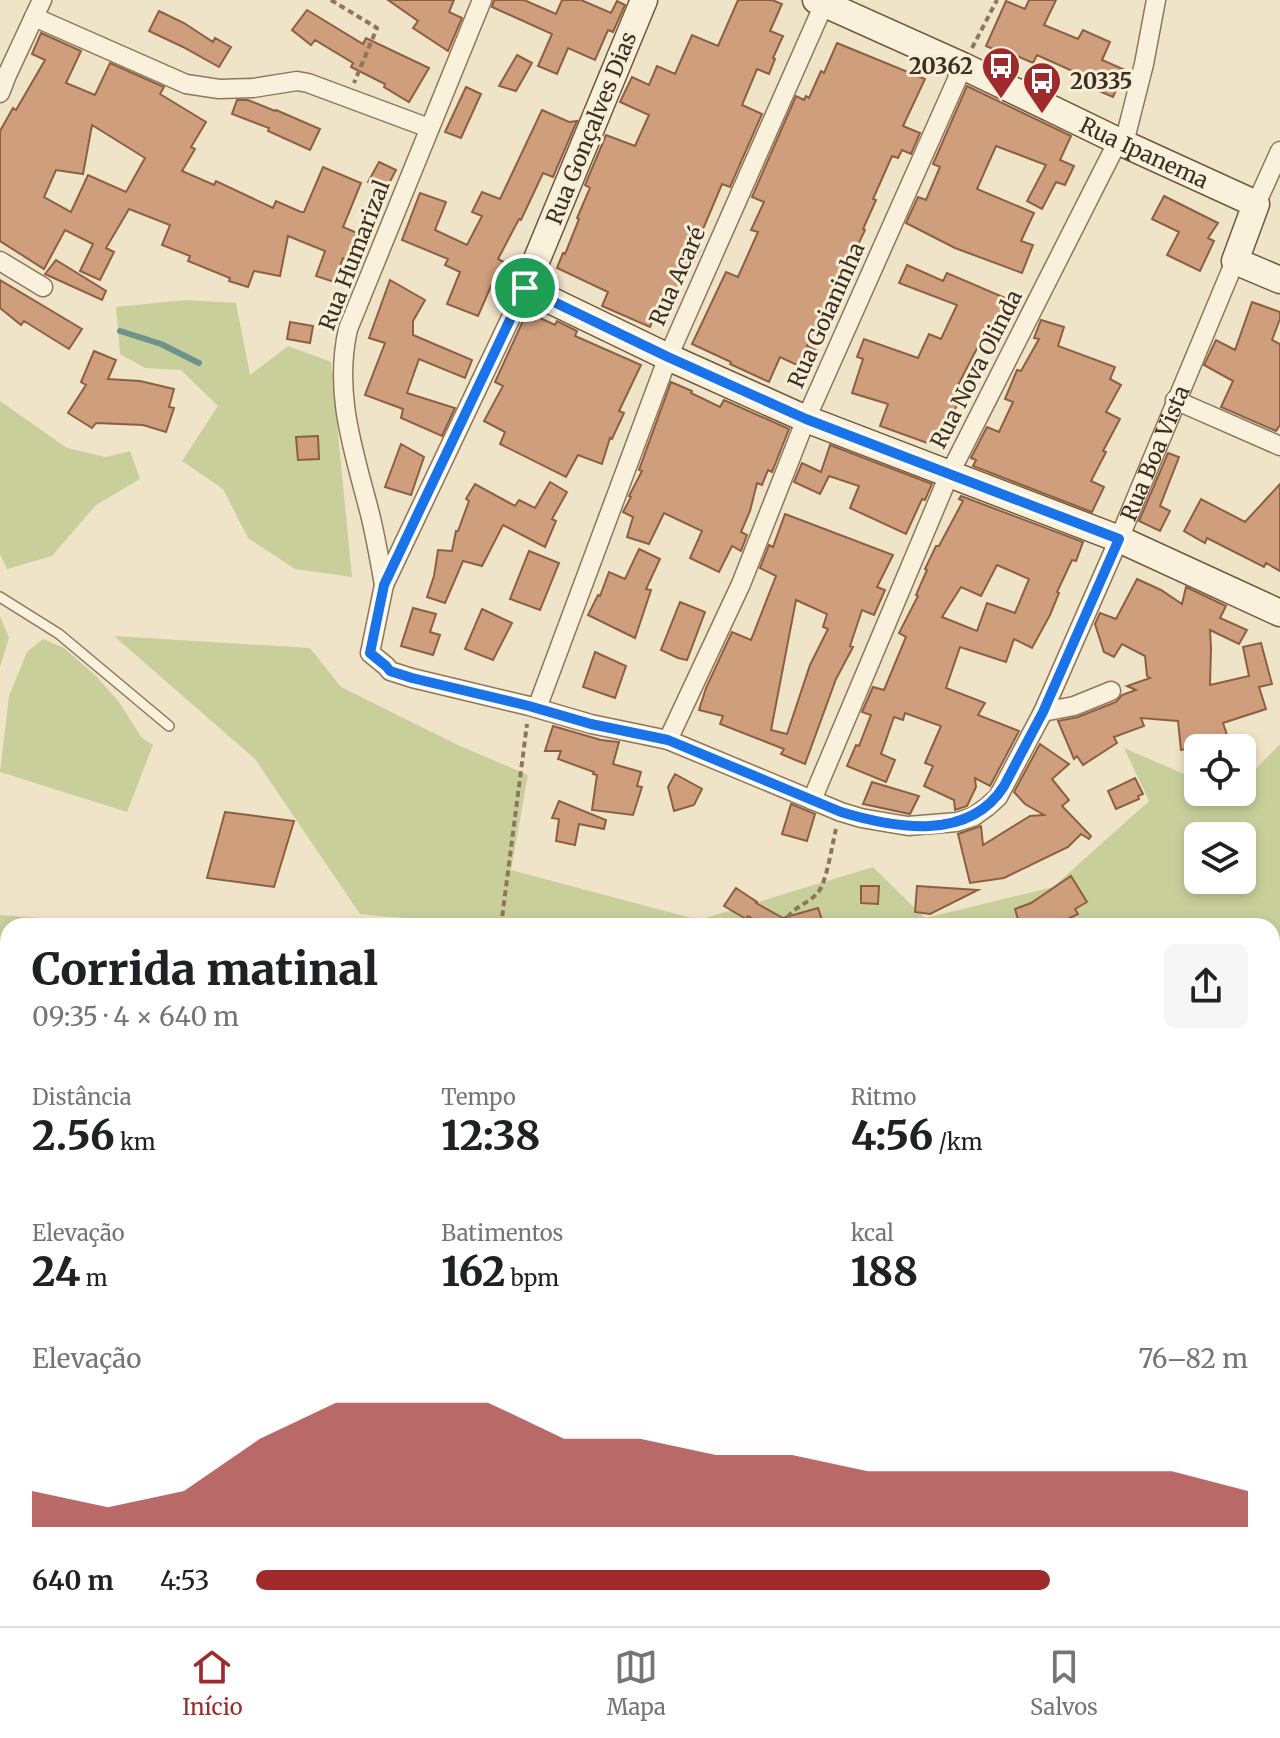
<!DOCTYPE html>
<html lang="pt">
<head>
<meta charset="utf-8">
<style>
	body { margin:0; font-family:Merriweather,serif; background:#f6f6f6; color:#202124; height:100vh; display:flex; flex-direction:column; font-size:30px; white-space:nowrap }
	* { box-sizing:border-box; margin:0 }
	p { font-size:26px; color:#757577 }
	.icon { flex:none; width:44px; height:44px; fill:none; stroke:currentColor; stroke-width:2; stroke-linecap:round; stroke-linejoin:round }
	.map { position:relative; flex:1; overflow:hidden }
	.details { position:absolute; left:0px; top:918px; width:1280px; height:708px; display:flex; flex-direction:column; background:#fff; border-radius:24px 24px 0 0; box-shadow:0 4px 12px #0003 }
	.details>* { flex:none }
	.buttons { position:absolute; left:1184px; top:734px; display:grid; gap:16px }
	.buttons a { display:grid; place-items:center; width:72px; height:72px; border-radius:12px; background:#fff; box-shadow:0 4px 12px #0003; font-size:40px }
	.pin { position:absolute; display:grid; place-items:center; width:68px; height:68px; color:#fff; margin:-34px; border:4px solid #fff; border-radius:50%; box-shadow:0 2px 8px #0007 }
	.round { display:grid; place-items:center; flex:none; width:84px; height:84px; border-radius:12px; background:#f6f6f6 }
	.summary { display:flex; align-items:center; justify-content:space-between; height:136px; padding:0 32px }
	h1 { font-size:44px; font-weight:800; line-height:60px }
	.metrics { display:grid; grid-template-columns:repeat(3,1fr); gap:12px; height:136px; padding:8px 32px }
	.metrics div { display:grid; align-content:center }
	.metrics b { font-size:40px; font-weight:800 }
	.metrics small { font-size:22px; font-weight:400 }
	.metrics p { font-size:22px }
	.chart { height:224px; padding:16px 32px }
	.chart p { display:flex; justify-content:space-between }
	.chart svg { width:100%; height:144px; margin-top:8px; fill:#9e2a2b; opacity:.7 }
	ul { padding:0 32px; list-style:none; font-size:26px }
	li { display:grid; grid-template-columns:128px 96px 1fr; align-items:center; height:60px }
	li i { height:20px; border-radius:10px; background:#9e2a2b }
	.tab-bar { display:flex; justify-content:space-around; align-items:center; height:112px; border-top:2px solid #e0e0e0; background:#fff; font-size:22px; color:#757577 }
	.tab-bar a { display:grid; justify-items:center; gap:4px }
	.tab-bar .active { color:#9e2a2b }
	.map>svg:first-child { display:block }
	.green { fill:#c9cf9b; fill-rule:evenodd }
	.cemetery { fill:#bfc49a }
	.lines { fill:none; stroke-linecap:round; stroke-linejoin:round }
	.stream { stroke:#6f938a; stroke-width:6 }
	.building { fill:#cf9f7d; stroke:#8d5f41; stroke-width:2; fill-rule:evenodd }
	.lane-casing { stroke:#8d765c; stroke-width:12 }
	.street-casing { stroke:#8d765c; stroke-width:21 }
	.secondary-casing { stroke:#6f573f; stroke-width:29 }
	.path { stroke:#8d765c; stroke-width:4; stroke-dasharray:6 4; stroke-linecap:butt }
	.lane { stroke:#faf1dc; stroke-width:9 }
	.street { stroke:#faf1dc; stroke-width:18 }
	.secondary { stroke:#faf1dc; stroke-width:26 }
	.route-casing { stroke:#fff; stroke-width:16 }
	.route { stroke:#1a73e8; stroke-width:10 }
	.labels { text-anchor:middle; stroke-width:6; stroke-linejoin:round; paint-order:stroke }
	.poi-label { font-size:22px; font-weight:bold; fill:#3d2e20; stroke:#f7eed8; text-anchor:end }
	.street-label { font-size:22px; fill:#3d2e20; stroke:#f7eed8 }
</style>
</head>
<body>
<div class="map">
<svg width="1280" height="1626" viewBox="0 0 1280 1626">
	<rect width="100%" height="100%" fill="#f0e4c8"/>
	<path class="green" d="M185,300L236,303L250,375L288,346L331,362L352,577L295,569L248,538L223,489L182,461L218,406L181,370L145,368L120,354L116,307Z
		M0,401L67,448L106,457L130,451L140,479L96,505L52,556L7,569L0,554Z
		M0,616L9,638L0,667Z
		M114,636L310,648L341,687L458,745L528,775L511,870L699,920L873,867L925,918L1053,887L1149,801L1124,748L1198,780V792H1224L1231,795L1233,792H1242V783L1280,744V994L1272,1010V926H536L529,922L469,924L360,914L255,759ZM1198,836H1242V880H1198Z
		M43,639L64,648L96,676L119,702L141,737L153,745L127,812L0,772L9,696L27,652Z
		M0,915L67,920L63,926H8V1014L0,1010Z
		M1272,1112L1280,1114V1439L1272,1434Z"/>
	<path class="cemetery" d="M0,1501L8,1502V1618H405L407,1626H0Z"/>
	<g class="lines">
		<path class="stream" d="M120,331L161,344L199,363"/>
	</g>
	<path class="building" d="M388,0H454L449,12L462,18L448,51L413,28L418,21Z
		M494,0H524L556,14L562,0H581L611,13L617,1L625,5L613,32L608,30L595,60L568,48L557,74L538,66L552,34L492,7Z
		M738,0H772L782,4L770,31L783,36L773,58L775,59L769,74L757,69L742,105L762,114L730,187L722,184L695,248L700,250L675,295L665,289L650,327L602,306L608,292L557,268L563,253L565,254L579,219L577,218L590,188L585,185L606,135L635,146L649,115L620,102L632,77L649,85L657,66L675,74L692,35L718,46Z
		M1029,0H1056L1044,25L1078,39L1083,30L1110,42L1102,60L1125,70L1113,97L1092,88L1094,82L1077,74V73L1037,55L1033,63L1003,50L1002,53L986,46L1006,1L1025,9Z
		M307,10L363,44L366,38L429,68L409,102L384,87L385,84L351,67L353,63L315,40L311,45L292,30Z
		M159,11L184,23L213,42L215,38L231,47L219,67L183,47L149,31Z
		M41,33L81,51L66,83L95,95L110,63L164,87L160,94L206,122L191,147L195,149L182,171L214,185L216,181L273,208L276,201L301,212H304L323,167L361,183L343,227L364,236L353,262L343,258L334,282L316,276L325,251L288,236L280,276L254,271L248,287L229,281L230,278L188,261L190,256L162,245L170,225L129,209L106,248L114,252L100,280L80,271L93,244L65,230L44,269L0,241V131L13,108L16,110L45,60L32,54ZM92,125L145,158L126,192L88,175L71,212L44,197L56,170L83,174Z
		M837,43L925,79L903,126L920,133L911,154L902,150L898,158L892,156L873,199L876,200L863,229L865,230L847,268L852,270L840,297L836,295L828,312L823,309L807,346L818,351L810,371L780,357L769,382L730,364L731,362L692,344L726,272L738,277L758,232L751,230L764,202L752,197L796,96L804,100L806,96L809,98L821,71L824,73Z
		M517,55L532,63L516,91L499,86Z
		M967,86L1071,136L1060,160L1074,166L1065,185L1056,182L1042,209L1027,201L1046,165L996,146L977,189L1034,213L1021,241L1033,245L1022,273L955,248L906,223L918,197L926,200L940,167L933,164Z
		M466,87L481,94L461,138L445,132Z
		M237,100H248L275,111L276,110L320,129L310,150L268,131L269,128L232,114Z
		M542,110L569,122L577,121L553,177L543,173L521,220L519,219L498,259L510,265L499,290L491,286L478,316L447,304L460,272L445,265L448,259L402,240L420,193L446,202L435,230L467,245L482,216L472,212L482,192L500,199Z
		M379,162L396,170L385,191L368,182Z
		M1164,196L1218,223L1208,238L1214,241L1200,271L1167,255L1179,232L1152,219Z
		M56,260L106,291L102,300L45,274Z
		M907,265L943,281L947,273L1010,300L997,329L989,325L955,391L962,394L944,433L935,430L930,444L880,426L888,404L852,393L863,359L857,357L864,339L918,358L929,334L941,339L957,305L899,283Z
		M0,280L82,329L69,349L24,321L21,325L0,308Z
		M390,280L425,300L413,321V335L472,360L465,378L419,359L407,393L455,408L442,436L401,418L403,409L365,395L385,343L369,338Z
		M1252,302L1280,312V319L1272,340L1280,344V425L1276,431L1221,407L1233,381L1204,365L1216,340L1235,350Z
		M527,312L555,325L557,321L577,331L575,336L641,365L619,411L624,413L612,439L610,438L602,464L578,455L566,477L500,444L505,432L484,421L503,386L495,382Z
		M1041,320L1064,327L1058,346L1115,367L1110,379L1121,385L1106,412L1120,419L1103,451L1106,452L1091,481L1104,487L1092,512L973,466L976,460L971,458L987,427L999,432L1013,402L1005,399L1017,370L1021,371L1039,339L1034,338Z
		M290,322L313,326L310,343L287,339Z
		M94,351L116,360L108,379L140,381L174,389L169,407L174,408L166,432L143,425L96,423L92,428L68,413L86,385L81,382Z
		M671,382L692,391L691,393L720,407L724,400L789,429L772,472L768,470L762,485L757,483L750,511L741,532L747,535L741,551L732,546L719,572L690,558L702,531L664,513L649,544L627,537L633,517L623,512L631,497L629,496L642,471L639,470Z
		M318,436L319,459L298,460L296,437Z
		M401,444L424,457L411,495L385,487Z
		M830,445L932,484L925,500L922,499L906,534L850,508L859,486L829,476L820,494L794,482L802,463L821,472Z
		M1168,453L1179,457L1160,506L1170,511L1160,531L1139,521Z
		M550,482L567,492L552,519L556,521L545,547L503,525L482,566L463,561L445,603L427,597L434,576L438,550L452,551L456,531H458L469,501L466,499L475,484L515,506L519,500L535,508Z
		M1280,484V571L1266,563L1264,567L1207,538L1205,543L1184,531L1201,499L1245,522Z
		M961,496L1083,542L1076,561L1072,560L1057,592L1059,593L1050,615L1032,648L1014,639L1006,662L960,647L946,688L985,703L978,715L1019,731L990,786L975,778L976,787L967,806L955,810L954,800L924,786L933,766L925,763L941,726L905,713L903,720L894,717L881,754L895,760L886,782L847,766L856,745L859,746L871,715L862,712L873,687L884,690L906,637L899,633L918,596L916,595L927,570L925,569L936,546H939L963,501L959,499ZM997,565L1029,579L1015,613L987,603L977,631L942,617L961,587L981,596Z
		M785,514L893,555L877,587L885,590L874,615L862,610L850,646L853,647L836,679L805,764L781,754L784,749L720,724L723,716L699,710L706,688L732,632L751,640L776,576L760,568L769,545L773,547ZM796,600L827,614L823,627L828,629L810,665L787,734L771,730Z
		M639,549L660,559L646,589L651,590L635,638L588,615L598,595L600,596L609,572L625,579Z
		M529,551L559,563L540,610L510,599Z
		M1137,579L1161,590L1182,604L1186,587L1226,606L1220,618L1247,630L1239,644L1210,630L1211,648L1210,685L1249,676L1243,647L1261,643L1272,684L1259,687L1266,709L1223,723L1230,744L1181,750L1178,721L1141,718L1144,726L1114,737L1117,743L1083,765L1077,756L1074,759L1058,721L1078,717L1116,702L1122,695L1136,690L1127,686L1150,678L1147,676L1145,656L1122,644L1114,657L1104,652L1095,624L1100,613L1116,619Z
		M680,602L705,612L687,660L678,658L661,650Z
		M413,608L436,614L430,632L440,635L433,655L401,646Z
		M482,609L512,623L493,660L465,649Z
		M595,652L626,666L615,698L583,687Z
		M553,726L601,740L619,742L613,764L641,772L637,786L642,787L633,815L592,810L597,775L593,774L594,772L558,759L561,751H545Z
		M1040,744L1069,764L1052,779L1069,800L1062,806L1091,836L1089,839L1081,834L1068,847L1004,878L970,883L958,834L981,826L983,845L1030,816L1044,815L1025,804L1014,792Z
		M675,774L702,789L694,805L674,811L668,787Z
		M1135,778L1143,794L1138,796L1139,799L1116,809L1108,791Z
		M872,782L919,796L910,814L863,804Z
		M559,801L606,820L604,829L579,824L575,845L556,841L559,819L552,818Z
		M791,804L815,814L807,841L782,834Z
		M225,812L294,821L274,887L207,878Z
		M1071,876L1087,902L1075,909L1078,914L1053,926H1020L1015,909L1031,903Z
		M861,886H879L878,904L861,903Z
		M917,886L978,890L930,914L915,912Z
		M736,888L757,902L756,903L783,918L818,908L824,926H765L748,916L746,919L724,906Z"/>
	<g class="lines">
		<defs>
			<path id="lane" d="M0,597L59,634L169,726"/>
			<g id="street">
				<path d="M34,17L186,84L219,89L253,88L297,81L308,83L429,128"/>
				<path d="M0,93L7,75L42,0"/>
				<path d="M1124,143L1144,64L1156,0"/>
				<path d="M1256,204L1280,151"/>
				<path d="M0,261L43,287"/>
				<path id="s1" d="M525,288L384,585L370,653L386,666L390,671L412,678L529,706L591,724L668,740L841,812L861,818L908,826L957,822L973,817L987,807L998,797L1043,712L1119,539L1235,261"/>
				<path d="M1175,400L1280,446"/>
				<path d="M384,585C380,562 376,540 371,518C355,454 333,396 348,329L482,0"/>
				<path d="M537,708L668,357L824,4"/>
				<path d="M1043,712L1074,706L1111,691"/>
				<path d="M668,740L741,584L806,419L963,66"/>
				<path d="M812,800L949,475L1118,141"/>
			</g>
			<g id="secondary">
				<path d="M644,0L525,288L668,357L806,419L1119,539L1280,613"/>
				<path id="s2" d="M816,0L963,66L1118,141L1256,204L1235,261L1280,280"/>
			</g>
		</defs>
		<use href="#lane" class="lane-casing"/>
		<use href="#street" class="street-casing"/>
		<use href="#secondary" class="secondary-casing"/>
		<path class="path" d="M331,0L377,28L354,83
			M972,48L997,0
			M501,926L527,724
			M783,926C791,905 808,906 819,891C827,880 832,845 836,829
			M1272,1158L1280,1159"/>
		<use href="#lane" class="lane"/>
		<use href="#street" class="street"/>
		<use href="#secondary" class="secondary"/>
	</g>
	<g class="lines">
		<defs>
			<path id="route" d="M525,288L668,357L806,419L1119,539L1043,712L1004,786C969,842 894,828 841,812L668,740L591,724L529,706L412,678L390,671L386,666L370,653L384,585Z"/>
		</defs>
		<use href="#route" class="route-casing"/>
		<use href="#route" class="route"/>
	</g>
	<defs>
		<symbol id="bus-pin" viewBox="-11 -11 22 30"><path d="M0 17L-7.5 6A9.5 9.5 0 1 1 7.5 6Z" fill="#9e2a2b" stroke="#f7eed8"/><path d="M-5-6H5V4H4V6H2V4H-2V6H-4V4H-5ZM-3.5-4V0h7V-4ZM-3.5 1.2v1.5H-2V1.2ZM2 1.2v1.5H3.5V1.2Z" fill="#fff"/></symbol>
	</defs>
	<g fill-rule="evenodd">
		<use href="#bus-pin" x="979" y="44" width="44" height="60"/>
		<use href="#bus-pin" x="1020" y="59" width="44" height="60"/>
	</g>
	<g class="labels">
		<g class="poi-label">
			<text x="973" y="74">20362</text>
			<text x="1070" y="89" text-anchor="start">20335</text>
		</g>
		<g class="street-label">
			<text transform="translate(591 128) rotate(-68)" y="8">Rua Gonçalves Dias</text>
			<text dy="8" stroke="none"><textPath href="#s2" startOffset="362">Rua Ipanema</textPath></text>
			<text transform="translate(354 255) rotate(-69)" y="8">Rua Humarizal</text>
			<text transform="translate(677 276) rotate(-66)" y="8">Rua Acaré</text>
			<text transform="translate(826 315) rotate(-66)" y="8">Rua Goianinha</text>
			<text transform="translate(976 369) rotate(-63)" y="8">Rua Nova Olinda</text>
			<text dy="8" stroke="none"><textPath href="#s1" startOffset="1444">Rua Boa Vista</textPath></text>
		</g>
	</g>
</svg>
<div class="buttons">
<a><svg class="icon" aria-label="locate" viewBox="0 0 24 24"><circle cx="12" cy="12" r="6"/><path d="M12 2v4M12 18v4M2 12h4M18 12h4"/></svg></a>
<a><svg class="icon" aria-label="layers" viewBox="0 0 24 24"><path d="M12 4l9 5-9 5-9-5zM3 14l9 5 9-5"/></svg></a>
</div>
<div class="pin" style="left:525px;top:288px;background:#1e9e55"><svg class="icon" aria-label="arrive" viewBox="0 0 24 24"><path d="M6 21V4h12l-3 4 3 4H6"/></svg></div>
<section class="details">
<div class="summary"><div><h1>Corrida matinal</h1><p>09:35 · 4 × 640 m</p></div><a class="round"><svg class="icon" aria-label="share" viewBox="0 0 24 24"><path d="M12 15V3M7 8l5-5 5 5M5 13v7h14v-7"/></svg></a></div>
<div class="metrics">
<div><p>Distância</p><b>2.56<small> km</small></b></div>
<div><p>Tempo</p><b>12:38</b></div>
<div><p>Ritmo</p><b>4:56<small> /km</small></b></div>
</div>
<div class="metrics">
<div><p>Elevação</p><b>24<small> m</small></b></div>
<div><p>Batimentos</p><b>162<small> bpm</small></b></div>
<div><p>kcal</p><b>188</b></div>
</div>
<div class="chart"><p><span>Elevação</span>76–82 m</p>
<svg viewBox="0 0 160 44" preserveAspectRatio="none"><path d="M0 44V33L10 38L20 33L30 17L40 6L50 6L60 6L70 17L80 17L90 22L100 22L110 27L120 27L130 27L140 27L150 27L160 33V44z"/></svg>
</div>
<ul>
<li><b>640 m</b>4:53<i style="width:80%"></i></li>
</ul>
</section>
</div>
<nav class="tab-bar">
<a class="active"><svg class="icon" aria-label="home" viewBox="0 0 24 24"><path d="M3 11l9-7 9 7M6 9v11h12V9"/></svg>Início</a>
<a><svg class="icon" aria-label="map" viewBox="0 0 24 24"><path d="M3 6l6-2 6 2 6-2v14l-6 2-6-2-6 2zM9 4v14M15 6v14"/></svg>Mapa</a>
<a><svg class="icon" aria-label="saved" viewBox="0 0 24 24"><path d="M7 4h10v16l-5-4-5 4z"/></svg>Salvos</a>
</nav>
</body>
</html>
